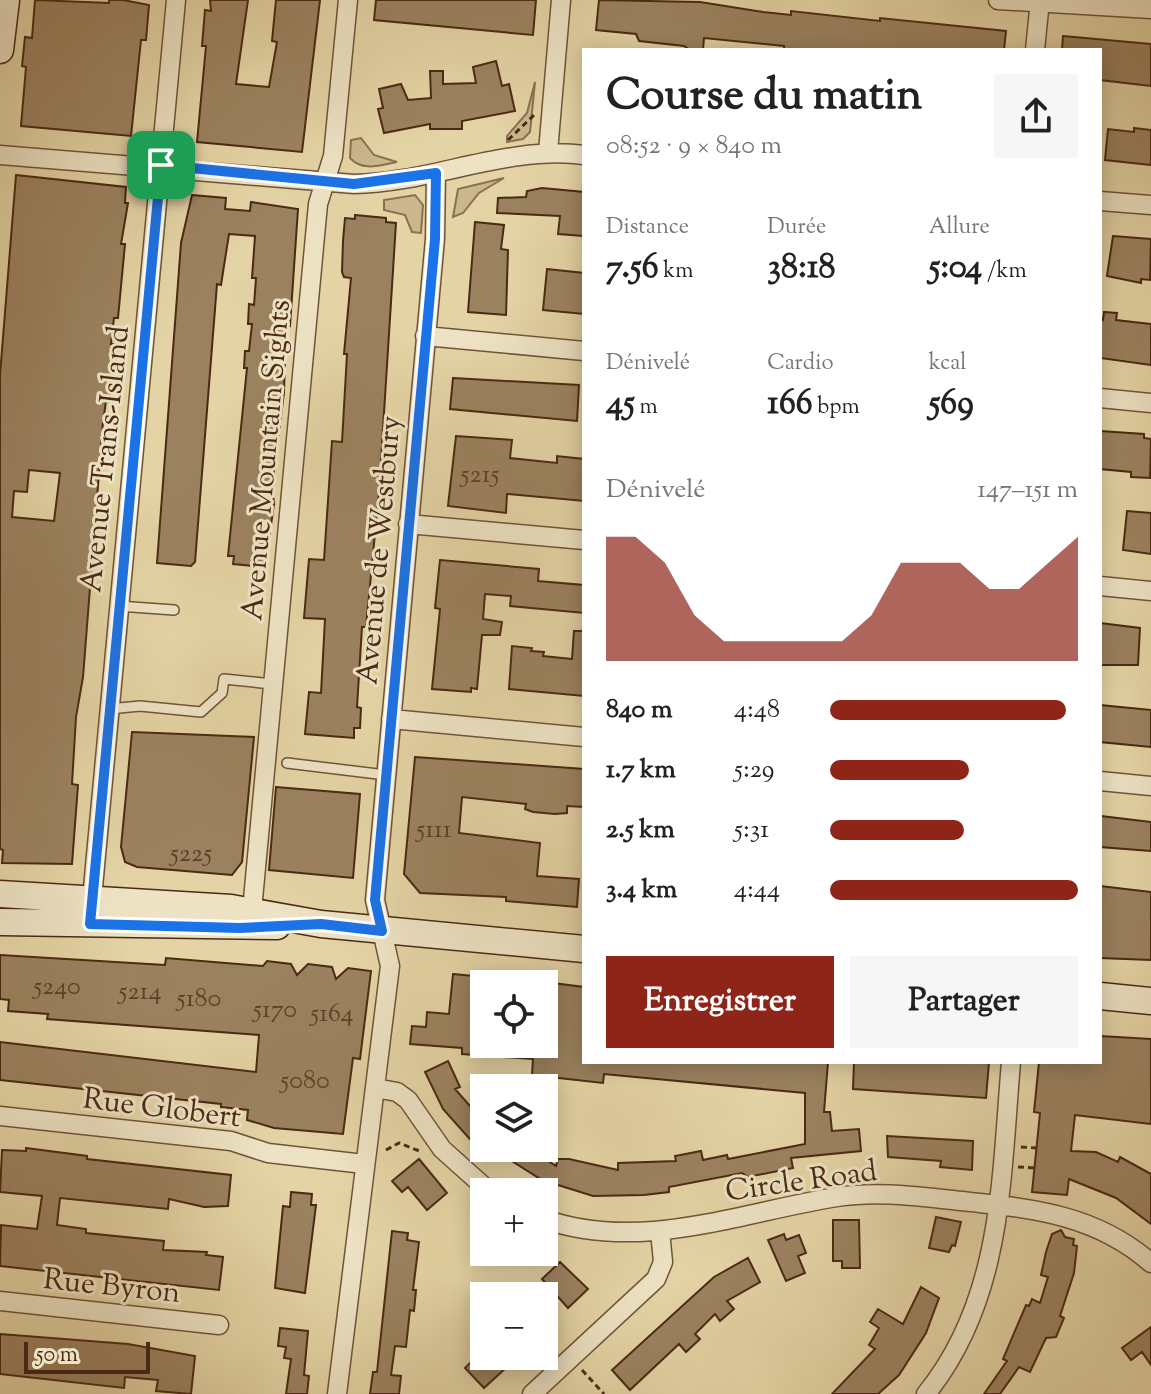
<!DOCTYPE html>
<html lang="fr">
<head>
<meta charset="utf-8">
<style>
	body { margin:0; font-family:"Sorts Mill Goudy",serif; background:#f6f6f6; color:#222; height:100vh; display:flex; flex-direction:column; font-size:30px; white-space:nowrap }
	* { box-sizing:border-box; margin:0 }
	p { font-size:26px; color:#767676 }
	.icon { flex:none; width:44px; height:44px; fill:none; stroke:currentColor; stroke-width:2; stroke-linecap:round; stroke-linejoin:round }
	.map { position:relative; flex:1; overflow:hidden }
	.side { position:absolute; left:582px; top:48px; width:520px; height:1016px; display:flex; flex-direction:column; background:#fff; border-radius:0px; box-shadow:0 4px 20px #0003 }
	.side>* { flex:none }
	.tools { position:absolute; left:470px; top:970px; display:grid; gap:16px }
	.tools a { display:grid; place-items:center; width:88px; height:88px; border-radius:0px; background:#fff; box-shadow:0 4px 20px #0003; font-size:40px }
	.scale { position:absolute; left:24px; bottom:20px; width:126px; box-sizing:border-box; padding-left:8px; border:4px solid #4b2914; border-top:0; font-size:22px; line-height:28px; white-space:nowrap; color:#4b2914; -webkit-text-stroke:6px #ede3c4; paint-order:stroke }
	.pin { position:absolute; display:grid; place-items:center; width:68px; height:68px; color:#fff; margin:-34px; border-radius:16px; box-shadow:0 4px 12px #0006 }
	.round { display:grid; place-items:center; flex:none; width:84px; height:84px; border-radius:0px; background:#f6f6f6 }
	.overview { display:flex; align-items:center; justify-content:space-between; height:136px; padding:0 24px }
	h1 { font-size:44px; font-weight:800; line-height:60px }
	.metrics { display:grid; grid-template-columns:repeat(3,1fr); gap:12px; height:136px; padding:8px 24px }
	.metrics div { display:grid; align-content:center }
	.metrics b { font-size:34px; font-weight:800 }
	.metrics small { font-size:22px; font-weight:400 }
	.metrics p { font-size:22px }
	.chart { height:224px; padding:16px 24px }
	.chart p { display:flex; justify-content:space-between }
	.chart svg { width:100%; height:144px; margin-top:8px; fill:#8f2418; opacity:.7 }
	.action { display:flex; gap:16px; margin-top:auto; padding:16px 24px }
	.action a { flex:1; height:92px; border-radius:0px; background:#8f2418; color:#fff; font-size:32px; font-weight:800; line-height:92px; text-align:center }
	.action a+a { background:#f6f6f6; color:#222 }
	ul { padding:0 24px; list-style:none; font-size:26px }
	li { display:grid; grid-template-columns:128px 96px 1fr; align-items:center; height:60px }
	li i { height:20px; border-radius:10px; background:#8f2418 }
	.map>svg:first-child { display:block }
	.green { fill:#cab78c; stroke:#8a7050; stroke-width:2 }
	.building { fill:#9b825f; stroke:#4b2914; stroke-width:2; fill-rule:evenodd }
	.lines { fill:none; stroke-linecap:round; stroke-linejoin:round }
	.lane-casing { stroke:#715438; stroke-width:12 }
	.street-casing { stroke:#715438; stroke-width:21 }
	.secondary-casing { stroke:#4b2914; stroke-width:29 }
	.path { stroke:#4b2914; stroke-width:3; stroke-dasharray:6 4; stroke-linecap:butt }
	.lane { stroke:#ede3c4; stroke-width:9 }
	.street { stroke:#ede3c4; stroke-width:18 }
	.secondary { stroke:#ede3c4; stroke-width:26 }
	.route-casing { stroke:#fff; stroke-width:16 }
	.route { stroke:#1a73e8; stroke-width:10 }
	.labels { text-anchor:middle; stroke-width:6; stroke-linejoin:round; paint-order:stroke }
	.number-label { font-size:26px; fill:#5f3f27 }
	.street-label { font-size:30px; fill:#4b2914; stroke:#ede3c4 }
</style>
</head>
<body>
<div class="map">
<svg width="1151" height="1394" viewBox="0 0 1151 1394">
	<rect width="100%" height="100%" fill="#e4d4a5"/>
	<filter id="stains"><feTurbulence type="fractalNoise" baseFrequency=".0025" numOctaves="4"/><feColorMatrix values="0 0 0 0 .2 0 0 0 0 .09 0 0 0 0 .02 0 0 0 .5 -.17"/></filter>
	<radialGradient id="worn" r=".72"><stop offset=".6" stop-color="#630" stop-opacity="0"/><stop offset="1" stop-color="#630" stop-opacity=".3"/></radialGradient>
	<path class="green" d="M535,82L530,132L523,139L507,142V136L527,113Z
		M361,138L374,155L397,162C380,165 363,172 350,158L351,140Z
		M504,178L479,193L463,213L453,217L458,189Z
		M415,195L423,205L421,233L412,232L405,215L384,210V200Z"/>
	<path class="building" d="M35,0L109,3V0H123L149,5L146,40H141L131,136L21,126L26,67L22,66L25,37L32,38Z
		M210,0H248L236,84L269,87L277,42L272,41L276,0H320L302,152L197,142L206,46H202L205,10L211,11Z
		M376,0H536L533,35L374,20Z
		M599,0L700,2L763,12L791,15V11L880,21V18L1006,31L1004,50H784V46L704,38L703,50H690L684,46L639,41L636,34L596,30Z
		M1063,36L1151,44V86L1100,80V50H1062Z
		M496,61L502,86L509,84L515,111L462,121V129H430V124L384,133L378,109L383,108L379,89L401,84L408,100L431,98L430,71H443V84L476,83L473,67Z
		M1134,128L1151,130V165L1105,160L1108,129L1134,132Z
		M16,175L126,187L125,203H128L121,244H125L118,318H114L111,344H114L110,402L106,401L103,422L83,677L76,717L72,784L78,785L72,864L2,863L3,850L0,849V375ZM29,470L60,473L54,521L12,517L14,491L27,492Z
		M542,188L584,192L583,236L558,234L560,216L497,213L498,198L526,197L527,191Z
		M192,195L226,198L225,209L250,211L251,202L298,209L290,326L286,325L284,393L272,485L274,504L265,567L233,564L234,556H228L247,368H244L245,351H249L252,324H248L249,304L254,305L256,278H252L255,236L229,234L221,285L217,284L195,562L191,566L157,563L181,243Z
		M355,215L386,218V222L396,223L379,492L366,627H362L357,707L361,708L360,728H354V738L305,734L309,692L321,693L325,619L304,618L309,559L324,560L332,441L342,442L347,354H344L351,278L344,277L342,272L343,241L345,218L355,219Z
		M475,222L504,225L501,249L508,250L506,315L468,312Z
		M1113,236L1151,239L1150,280L1141,279V283L1107,276Z
		M547,269L584,273V314L543,310Z
		M1104,312L1117,313L1116,320L1151,324V365L1100,358V319L1103,320Z
		M453,378L579,385L577,421L450,409Z
		M1100,431L1144,434V438L1151,439L1150,478L1131,477V472L1100,469Z
		M456,436L512,440L510,458L557,463V456L584,459V501L507,494L506,513L448,506Z
		M1127,511L1151,513V554L1123,550Z
		M440,560L539,569L538,581L584,585V613L510,606L511,596L485,594L483,619L502,622L500,635H482L477,689L471,688V692L432,689L440,609L435,608Z
		M1100,623L1140,628L1138,665H1100Z
		M574,631H584V696L509,689L512,646L532,648L531,651L544,652L543,656L572,659Z
		M1100,705L1151,710V747L1100,742Z
		M132,732L254,737L242,862L232,875L137,867L125,862L121,847Z
		M415,757L584,769V807L567,806V813L555,814L533,812L525,809L526,804L462,797L459,833L540,843L537,876L579,879L577,907L506,901V897L420,893L404,874Z
		M276,787L360,794L353,878L269,870Z
		M1101,816L1151,822V851L1100,847Z
		M1100,886L1151,892V960L1100,958Z
		M0,955L165,965L166,958L263,966L267,961L291,964L297,975L308,964L332,967L336,979L348,968L371,971L360,1059L353,1058L343,1134L274,1128L247,1120L248,1110L221,1107V1104L0,1080V1042L256,1072L259,1035L47,1019L48,1014L8,1011L9,1000L0,999Z
		M453,974L484,977L480,1044H544V982L584,987V1062H828L824,1112H830L832,1131L859,1129L861,1151L791,1158L793,1168L748,1177L742,1173L669,1187V1192L644,1195L593,1196L542,1180L491,1148H528L556,1166L558,1159H569L618,1170V1163L676,1161L675,1156L701,1151L703,1160L727,1155L728,1159L805,1144V1093L604,1074L603,1083L532,1075L533,1059L462,1054V1048L410,1044L412,1026L426,1027L427,1012L449,1014Z
		M1100,1036L1151,1039V1124L1075,1115L1071,1151L1096,1152L1118,1162L1120,1157L1151,1174V1224L1116,1198L1069,1179L1067,1195L1032,1192L1040,1113L1034,1112L1039,1062H1100Z
		M448,1061L460,1087L455,1089L484,1122V1138L476,1146L443,1109L425,1072Z
		M854,1062H989L986,1098L853,1089Z
		M887,1136L973,1141L972,1170L940,1167L941,1161L888,1157Z
		M26,1148L87,1156V1159L231,1175L228,1206L204,1207L169,1199L168,1209L60,1198L57,1225L86,1229V1233L164,1241L163,1250L207,1252L206,1255L223,1257L219,1290L0,1266L1,1225L37,1229L42,1196L0,1192L2,1150L26,1151Z
		M419,1159L447,1193L427,1210L408,1187L402,1192L392,1181Z
		M291,1192L312,1194L311,1205H316L305,1293L275,1288L283,1206L290,1207Z
		M936,1217L961,1222L955,1246L952,1245L949,1252L929,1248Z
		M833,1220H859L860,1268H842V1261H833Z
		M1061,1230L1065,1237L1074,1239L1073,1245L1077,1246L1074,1273L1060,1316L1064,1318L1056,1337L1046,1338L1030,1372L1019,1367L1000,1394H984L1007,1361L1003,1359L1026,1305L1029,1306L1032,1299L1040,1303L1048,1277L1041,1275L1046,1252L1052,1234Z
		M392,1231L408,1233L407,1240L419,1242L413,1290H416L414,1311L410,1310L406,1347L395,1346L391,1375L401,1376L399,1394H370L373,1372H377Z
		M784,1234L786,1240L799,1235L806,1253L798,1256L805,1273L786,1281L768,1240Z
		M748,1258L760,1282L727,1301L734,1309L720,1321L715,1314L695,1334L700,1339L686,1352L679,1344L630,1390L612,1370L714,1277Z
		M560,1262L588,1289L568,1308L542,1279Z
		M921,1287L939,1298L926,1333L899,1375L878,1394H832L875,1349L869,1345L879,1328L870,1322L878,1309L903,1324Z
		M1151,1327V1365L1142,1352L1131,1360L1122,1348Z
		M280,1328L308,1331L304,1375L309,1376L307,1394H286L291,1359L284,1358L286,1347L278,1346Z
		M0,1334L128,1344L195,1356L191,1394L156,1391L158,1380L125,1377L124,1388L0,1374Z
		M477,1356H519L484,1388L465,1368Z"/>
	<g class="lines">
		<defs>
			<path id="lane" d="M118,606L174,610
				M109,709L140,706L201,712L222,693L224,679L272,684
				M287,763L386,775"/>
			<path id="street" d="M998,0L1151,9
				M1035,50L1040,0
				M548,152L561,0
				M0,155L354,184C431,183 507,145 584,155
				M1100,201L1151,205
				M425,336L584,351
				M1100,398L1151,403
				M408,524L584,540
				M1100,586L1151,591
				M391,719L584,737
				M1100,781L1151,786
				M91,909L176,0
				M251,921L318,204L333,156L348,0
				M375,1088L397,1092L408,1100L442,1149L490,1192
				M0,1116L231,1141L268,1153L364,1164
				M544,1219C640,1253 742,1212 837,1197C876,1191 914,1196 952,1200C1026,1208 1093,1212 1151,1263
				M0,1301L219,1325
				M337,1394L390,966L375,900L435,239L436,173
				M532,1394L656,1279L663,1262L660,1231
				M926,1394C1003,1299 1001,1178 1011,1062"/>
			<path id="secondary" d="M0,50L6,0
				M0,894L231,908L321,924L584,949
				M0,922L277,926
				M1100,996L1151,1001"/>
		</defs>
		<use href="#lane" class="lane-casing"/>
		<use href="#street" class="street-casing"/>
		<use href="#secondary" class="secondary-casing"/>
		<path class="path" d="M508,140L534,115
			M1021,1147L1037,1148
			M386,1150L399,1143L422,1152
			M1018,1167L1035,1168
			M582,1370L604,1394"/>
		<use href="#lane" class="lane"/>
		<use href="#street" class="street"/>
		<use href="#secondary" class="secondary"/>
	</g>
	<g class="lines">
		<defs>
			<path id="route" d="M161,165L354,184L436,173L435,239L375,900L382,931L321,924L240,928L90,924Z"/>
		</defs>
		<use href="#route" class="route-casing"/>
		<use href="#route" class="route"/>
	</g>
	<g class="labels">
		<g class="number-label">
			<text x="480" y="482">5215</text>
			<text x="434" y="837">5111</text>
			<text x="191" y="861">5225</text>
			<text x="57" y="994">5240</text>
			<text x="140" y="999">5214</text>
			<text x="199" y="1006">5180</text>
			<text x="275" y="1017">5170</text>
			<text x="332" y="1021">5164</text>
			<text x="305" y="1088">5080</text>
		</g>
		<g class="street-label">
			<text transform="translate(104 459) rotate(-84)" y="10">Avenue Trans-Island</text>
			<text transform="translate(265 460) rotate(-85)" y="10">Avenue Mountain Sights</text>
			<text transform="translate(378 550) rotate(-85)" y="10">Avenue de Westbury</text>
			<text transform="translate(162 1107) rotate(7)" y="10">Rue Globert</text>
			<text transform="translate(801 1180) rotate(-8)" y="10">Circle Road</text>
			<text transform="translate(112 1285) rotate(6)" y="10">Rue Byron</text>
		</g>
	</g>
	<rect width="100%" height="100%" filter="url(#stains)"/>
	<rect width="100%" height="100%" fill="url(#worn)"/>
</svg>
<div class="tools">
<a><svg class="icon" aria-label="locate" viewBox="0 0 24 24"><circle cx="12" cy="12" r="6"/><path d="M12 2v4M12 18v4M2 12h4M18 12h4"/></svg></a>
<a><svg class="icon" aria-label="layers" viewBox="0 0 24 24"><path d="M12 4l9 5-9 5-9-5zM3 14l9 5 9-5"/></svg></a>
<a>+</a>
<a>−</a>
</div>
<div class="scale">50 m</div>
<div class="pin" style="left:161px;top:165px;background:#1e9e55"><svg class="icon" aria-label="arrive" viewBox="0 0 24 24"><path d="M6 21V4h12l-3 4 3 4H6"/></svg></div>
<section class="side">
<div class="overview"><div><h1>Course du matin</h1><p>08:52 · 9 × 840 m</p></div><a class="round"><svg class="icon" aria-label="share" viewBox="0 0 24 24"><path d="M12 15V3M7 8l5-5 5 5M5 13v7h14v-7"/></svg></a></div>
<div class="metrics">
<div><p>Distance</p><b>7.56<small> km</small></b></div>
<div><p>Durée</p><b>38:18</b></div>
<div><p>Allure</p><b>5:04<small> /km</small></b></div>
</div>
<div class="metrics">
<div><p>Dénivelé</p><b>45<small> m</small></b></div>
<div><p>Cardio</p><b>166<small> bpm</small></b></div>
<div><p>kcal</p><b>569</b></div>
</div>
<div class="chart"><p><span>Dénivelé</span>147–151 m</p>
<svg viewBox="0 0 160 44" preserveAspectRatio="none"><path d="M0 44V6L10 6L20 14L30 30L40 38L50 38L60 38L70 38L80 38L90 30L100 14L110 14L120 14L130 22L140 22L150 14L160 6V44z"/></svg>
</div>
<ul>
<li><b>840 m</b>4:48<i style="width:95%"></i></li>
<li><b>1.7 km</b>5:29<i style="width:56%"></i></li>
<li><b>2.5 km</b>5:31<i style="width:54%"></i></li>
<li><b>3.4 km</b>4:44<i style="width:100%"></i></li>
</ul>
<div class="action"><a>Enregistrer</a><a>Partager</a></div>
</section>
</div>
</body>
</html>
